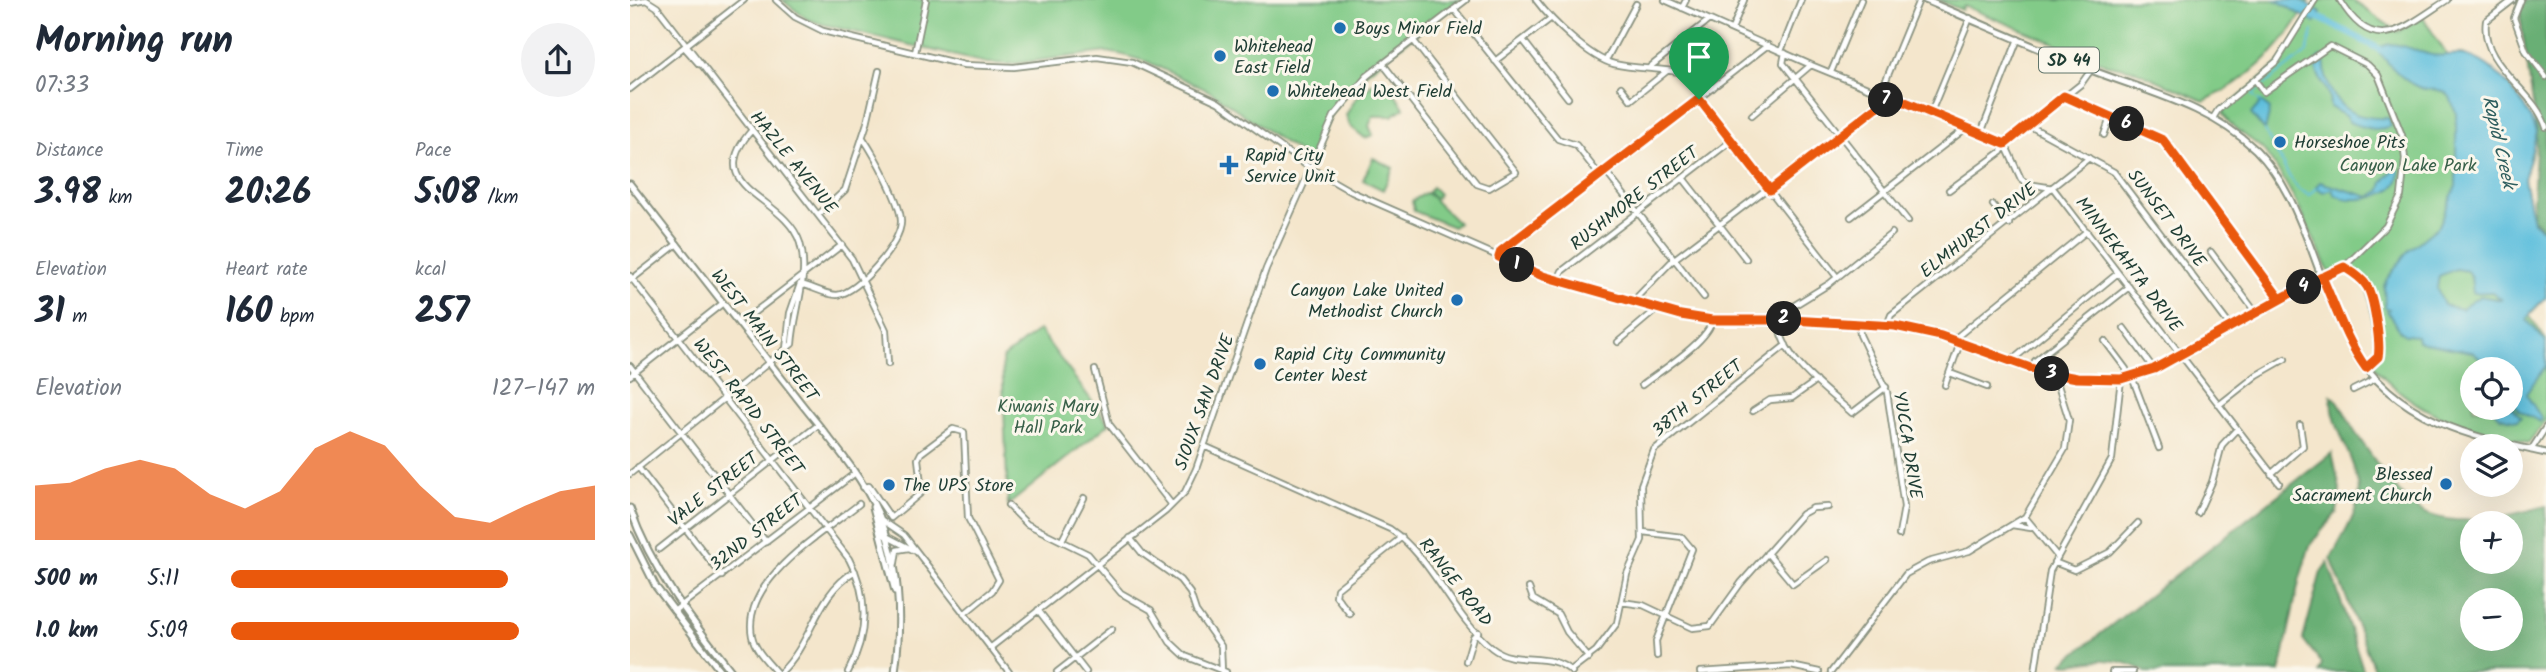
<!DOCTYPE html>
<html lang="en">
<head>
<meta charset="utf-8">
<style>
	body { margin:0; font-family:Kalam,sans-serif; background:#f2f2f3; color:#1f2937; height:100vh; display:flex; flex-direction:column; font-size:26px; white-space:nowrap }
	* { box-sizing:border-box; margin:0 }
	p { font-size:23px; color:#747a83 }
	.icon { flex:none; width:38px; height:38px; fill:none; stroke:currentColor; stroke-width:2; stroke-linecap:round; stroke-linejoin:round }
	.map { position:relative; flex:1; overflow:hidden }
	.panel { display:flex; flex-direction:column; background:#fff; width:630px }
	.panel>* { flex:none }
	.tools { position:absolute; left:1830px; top:357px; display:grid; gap:14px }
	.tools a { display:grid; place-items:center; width:63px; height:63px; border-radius:50%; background:#fff; box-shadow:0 7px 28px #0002; font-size:35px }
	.pin { position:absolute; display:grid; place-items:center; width:60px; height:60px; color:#fff; margin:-72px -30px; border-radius:50% 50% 50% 0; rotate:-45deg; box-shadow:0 0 7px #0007 }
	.pin .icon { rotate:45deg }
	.km { position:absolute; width:35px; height:35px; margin:-18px; border-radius:50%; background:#222; color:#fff; font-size:19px; line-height:35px; text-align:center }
	.round { display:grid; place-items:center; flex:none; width:74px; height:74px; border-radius:37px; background:#f2f2f3 }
	.summary { display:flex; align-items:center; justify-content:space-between; height:119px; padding:0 35px }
	h1 { font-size:38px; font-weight:700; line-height:52px }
	.figures { display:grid; grid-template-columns:repeat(3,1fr); gap:10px; height:119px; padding:7px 35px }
	.figures div { display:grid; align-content:center }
	.figures b { font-size:35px; font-weight:700 }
	.figures small { font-size:19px; font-weight:400 }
	.figures p { font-size:19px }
	.chart { height:196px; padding:14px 35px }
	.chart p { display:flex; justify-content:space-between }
	.chart svg { width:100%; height:126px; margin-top:7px; fill:#ea580c; opacity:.7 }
	ul { padding:0 35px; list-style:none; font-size:23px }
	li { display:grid; grid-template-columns:112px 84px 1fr; align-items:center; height:52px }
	li i { height:18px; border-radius:9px; background:#ea580c }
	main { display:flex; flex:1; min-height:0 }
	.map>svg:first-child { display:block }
	.green { fill:#82cb88; stroke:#50845e; stroke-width:2; fill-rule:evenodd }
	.forest { fill:#69af74; stroke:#447654; stroke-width:2; fill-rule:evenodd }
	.water { fill:#5ebfdd; stroke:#3e7e88; stroke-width:2; fill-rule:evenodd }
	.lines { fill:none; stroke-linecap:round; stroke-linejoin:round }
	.stream { stroke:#5ebfdd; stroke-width:2 }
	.river { stroke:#5ebfdd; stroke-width:7 }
	.minor-casing { stroke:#8a9280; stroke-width:8 }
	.major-casing { stroke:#8a9280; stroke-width:9 }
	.minor { stroke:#fff; stroke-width:4.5 }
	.major { stroke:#fff; stroke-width:5 }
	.route-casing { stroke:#fff; stroke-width:14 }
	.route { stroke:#ea580c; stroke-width:9 }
	.poi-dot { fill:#1f6fb2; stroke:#fbf7ec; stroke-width:2.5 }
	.labels { text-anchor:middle; stroke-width:6; stroke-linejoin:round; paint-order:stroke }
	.shield { fill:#fbf7ec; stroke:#61756b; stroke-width:2 }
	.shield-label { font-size:16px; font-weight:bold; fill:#1f3d34 }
	.poi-label { font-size:18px; fill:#1f3d34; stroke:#fbf7ec; text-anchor:start }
	.street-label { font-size:18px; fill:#1f3d34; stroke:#fbf7ec }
	.park-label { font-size:18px; fill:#386049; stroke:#fbf7ec }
	.water-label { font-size:19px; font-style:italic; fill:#2f5e5e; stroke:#fbf7ec }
</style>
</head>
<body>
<main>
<section class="panel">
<div class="summary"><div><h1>Morning run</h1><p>07:33</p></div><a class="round"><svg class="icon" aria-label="share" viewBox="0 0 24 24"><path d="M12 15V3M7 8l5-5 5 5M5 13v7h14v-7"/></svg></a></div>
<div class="figures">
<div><p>Distance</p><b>3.98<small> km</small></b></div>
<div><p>Time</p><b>20:26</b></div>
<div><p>Pace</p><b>5:08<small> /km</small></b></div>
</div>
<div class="figures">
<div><p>Elevation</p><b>31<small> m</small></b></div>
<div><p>Heart rate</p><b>160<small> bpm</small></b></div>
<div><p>kcal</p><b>257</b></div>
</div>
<div class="chart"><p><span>Elevation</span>127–147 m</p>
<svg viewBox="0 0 160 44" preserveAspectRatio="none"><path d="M0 44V25L10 24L20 19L30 16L40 19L50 28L60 33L70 27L80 12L90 6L100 11L110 25L120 36L130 38L140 32L150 27L160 25V44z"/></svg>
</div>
<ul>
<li><b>500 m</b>5:11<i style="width:76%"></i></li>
<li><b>1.0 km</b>5:09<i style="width:79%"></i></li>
</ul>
</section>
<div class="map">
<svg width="1916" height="672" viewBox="0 0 1916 672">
	<rect width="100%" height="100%" fill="#fbf7ec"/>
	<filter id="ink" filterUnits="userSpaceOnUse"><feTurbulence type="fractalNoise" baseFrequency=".0143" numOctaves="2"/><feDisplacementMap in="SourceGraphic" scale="14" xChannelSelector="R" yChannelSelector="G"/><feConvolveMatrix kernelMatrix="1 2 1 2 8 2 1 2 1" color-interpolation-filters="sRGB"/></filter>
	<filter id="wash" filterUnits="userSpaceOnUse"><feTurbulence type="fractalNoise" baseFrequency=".00686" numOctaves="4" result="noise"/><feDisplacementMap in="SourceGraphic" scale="28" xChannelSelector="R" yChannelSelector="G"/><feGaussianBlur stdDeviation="1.57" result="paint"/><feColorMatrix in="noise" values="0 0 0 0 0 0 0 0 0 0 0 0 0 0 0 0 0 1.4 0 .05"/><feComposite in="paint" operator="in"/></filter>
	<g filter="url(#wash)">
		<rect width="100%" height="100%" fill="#f4e6cc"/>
		<path class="green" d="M152,0H830L726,81L700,115L678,159L581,92L518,62L493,55L477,52L379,64L356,63L192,24L177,19Z
			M1307,0H1680C1656,43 1621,80 1574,101L1504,70L1478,65L1334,6L1332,10Z
			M1690,0H1722L1768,32L1792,16L1817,55L1833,54L1860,68L1902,121L1903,149L1894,179L1903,222L1916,232V297L1899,315L1916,340V420L1898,443C1834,427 1786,417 1742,364L1748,357L1738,288L1714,267L1699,273C1680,231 1663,189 1635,152C1624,138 1597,129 1593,111L1654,59ZM1843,369H1881V408H1843Z
			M743,83L765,93L774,108L762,116H743L739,126L743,135L735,138L720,126L716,115L726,98Z
			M743,158L763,168L753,190L733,180Z
			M802,187L809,194L804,200L828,223L823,227L784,211L782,201L796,193L804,199L798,192Z
			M409,330L479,424L378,505L372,359Z"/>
		<path class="forest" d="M1888,0H1916V232L1902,218L1907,132Z
			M1701,395C1715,406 1717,422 1727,435C1742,456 1765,492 1785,507C1820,532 1878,516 1916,506V672H1745L1701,558C1712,537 1733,508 1728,483C1722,452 1702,427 1701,395ZM1843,523H1881V562H1843ZM1843,600H1881V639H1843Z
			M1702,453L1710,489L1707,512L1680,545L1669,581L1650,672H1516C1500,662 1479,658 1461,661C1450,662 1444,666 1433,663Z
			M1698,562L1734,672H1689L1692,664L1673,639L1691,572Z"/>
		<path class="water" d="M1646,0H1670L1691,12L1685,23Z
			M1760,44C1777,45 1787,52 1802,55C1812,57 1824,53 1834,55C1866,61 1896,104 1907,132L1894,179L1903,222L1916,232V297L1901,312L1897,320L1916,342V365L1896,394L1912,419L1910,422L1888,410L1883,401V409L1891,417L1887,421L1871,417L1861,408H1881V369H1862L1842,352L1794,343L1788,341L1787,336L1775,335L1769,330L1757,311L1759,309L1755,307L1754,286L1757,279L1779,250L1809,226L1826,186V114L1820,97C1811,86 1799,92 1788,87C1771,80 1757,62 1746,48ZM1826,269L1837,271L1841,277L1843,293L1862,292L1872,300L1850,296L1831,309L1814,305L1807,288L1809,276Z
			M1691,56C1697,64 1694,68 1696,77C1705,109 1725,120 1759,118L1761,126C1746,132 1734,128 1719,122L1715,116L1700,107C1699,104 1700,100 1699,97C1696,83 1678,70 1691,56Z
			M1631,102L1640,109L1635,131L1621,114Z
			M1767,166C1782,193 1724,208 1704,194L1702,189L1693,192L1686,187L1690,182L1696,184L1740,197L1751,190L1753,182Z"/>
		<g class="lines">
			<path class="stream" d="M1743,43L1746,48
				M1634,85L1677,52L1683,31
				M1625,97L1623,94L1628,90
				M1628,100L1631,102
				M1635,131L1659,176L1668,189L1679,195L1686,188
				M1778,170L1807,168"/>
			<path class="river" d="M1680,13L1753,51"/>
		</g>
	</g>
	<g filter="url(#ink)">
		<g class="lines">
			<defs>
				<path id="minor" d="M146,0L165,17L193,31L334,65L384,67L467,57L502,62L588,102L680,168L722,192L913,276L1027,309L1082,320H1161L1266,326L1311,336L1409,371L1447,378L1491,379L1524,369L1716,265L1756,226L1771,196L1775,159L1772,135L1748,75L1738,65L1700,46L1634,92L1625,80
					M906,0C921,20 959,58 984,64C1017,72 1055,64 1083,88
					M1035,0L1181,65L1375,144L1391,179L1398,184L1423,188L1649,483
					M1710,0C1744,58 1774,28 1817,0
					M1883,0L1856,21C1850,66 1904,89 1916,127
					M1891,0L1884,18L1896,51L1916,77
					M0,3L16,0L27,7L222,259L256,330L258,364
					M1052,8L1056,0
					M824,9L928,139L946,145L970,176
					M1102,29L1114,0
					M893,40L938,98
					M54,47L69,64
					M1151,51L1171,0
					M285,53L296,0
					M1155,53L1153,63L1278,221
					M976,60L1006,4
					M865,61L920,19
					M753,64L847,184L859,188L886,172L783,40
					M1020,67L1079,20
					M1201,72L1231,0
					M991,87L1001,100L1037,71
					M0,89L114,0
					M1251,92L1289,0
					M1434,96L1533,140L1650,299
					M1069,99L1207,277
					M1301,112L1340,18
					M1122,115L1181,65
					M1583,118L1588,110L1647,61L1685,0
					M1398,125L1484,172L1601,327
					M1351,133L1388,39
					M1474,135L1480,118
					M976,172L1074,297
					M1053,178L1116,259
					M1140,190L1261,97
					M1319,190L1371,152L1375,144L1451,84L1461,70
					M1363,205L1379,224
					M188,215L215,190L237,123L249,71
					M1221,217L1336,128
					M1581,252L1626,313
					M869,257L871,251L1138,45
					M1714,267L1734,282L1739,290L1749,353L1736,368
					M0,276L219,559C239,596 238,635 218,672
					M1,280L47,244
					M928,280L932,271L1101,141
					M170,284C181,286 196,295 207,295C228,293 272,243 271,221C271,203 244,154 233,138
					M1006,303L1008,296L1043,260L1138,188
					M122,314L212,245
					M1148,319C1150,358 1195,389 1222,413L1256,387
					M1158,320L1160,308L1199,284L1262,233
					M1229,323L1230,335L1257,392L1274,507L1269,535
					M1257,325L1261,315L1459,158
					M1494,328L1524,369
					M1323,340L1457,231
					M1475,341L1496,369L1498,378
					M988,342L1027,309
					M156,349L160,313L170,284
					M1381,361L1488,273
					M0,366L136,542
					M1402,369L1405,361L1499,287
					M465,370L479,424L542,505
					M1320,373L1357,387
					M0,376L93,303
					M1502,377L1529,448
					M1012,385C1029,372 1080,340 1082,320
					M1315,385L1330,343
					M1723,390L1745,379
					M1589,405L1627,375L1655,359
					M1123,411L1140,400L1162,398L1186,381
					M574,446L760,529C803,558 822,616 862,648C886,667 919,650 942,672
					M1901,450L1916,427
					M8,467L92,576
					M0,474L162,344C164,311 180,276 170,243C155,195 70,190 121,131
					M1641,474L1673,446L1670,425
					M233,487L239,486L261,518L292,492L288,459L291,453L323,429L334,432L338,518L369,580L362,591L334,614
					M378,505L397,524L458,554L491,593L521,610L540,642L555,656L596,672
					M1568,513L1582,482L1592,445L1607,429
					M1395,517L1427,556
					M252,520L274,535L379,672
					M1382,525L1401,528
					M250,528L254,535L283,550
					M1013,532L1052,537L1062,549L1026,641L1027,656
					M500,538L512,553L550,580L560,593L566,611L591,646L592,672
					M432,540L454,498
					M29,549L188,425
					M1137,553L1163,584L1197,560
					M1424,562L1444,570L1480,552L1508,523
					M265,563L267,550L279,548
					M899,588L903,599L928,614L937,632L959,658
					M991,602L1013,605L1062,628L1080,626L1111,583L1172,514L1183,508L1198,507
					M408,610L456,672
					M44,611L224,474
					M720,614L706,596L707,589L772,537
					M360,648L536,511L555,492L566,469L636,269L704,116L737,76L836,0
					M836,661L843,637L848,632
					M941,670L966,651L987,623L997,574L1012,540L1011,485L1024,450L1156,345
					M146,672C137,661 125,650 122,636C111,580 193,533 229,504
					M151,672C183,642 185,595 225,571
					M427,672L482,629
					M1070,672L1161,666L1189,672
					M1201,672L1276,574L1298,562L1339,551L1395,517L1435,449L1439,420L1427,382L1428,375
					M1405,672L1420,571L1482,459L1491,379
					M1482,672H1503"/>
				<path id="major" d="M1295,0C1350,23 1405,48 1461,70C1518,92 1580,106 1626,150C1654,178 1668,215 1682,251C1694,283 1706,319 1723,348C1765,420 1841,437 1916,453
					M0,184C54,254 109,324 164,394C193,432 230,471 249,515C270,564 272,620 265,672
					M243,507L265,591
					M0,508C22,571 61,620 102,672
					M0,535L26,587L91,672"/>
			</defs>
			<use href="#minor" class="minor-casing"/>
			<use href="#major" class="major-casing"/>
			<use href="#minor" class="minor"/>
			<use href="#major" class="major"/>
		</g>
	</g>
	<g class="lines" filter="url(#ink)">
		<defs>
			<path id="route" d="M1069,99L871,251L869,257L913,276L1051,315L1082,320H1161L1265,326L1311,336L1409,371L1447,378L1491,379L1524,369L1676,285L1714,267C1722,272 1731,277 1736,285C1744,295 1751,345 1748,357L1736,368C1716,340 1706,308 1692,277L1650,299L1533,140L1434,96L1375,144L1261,96L1140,190L1069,99"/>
		</defs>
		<use href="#route" class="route-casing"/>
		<use href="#route" class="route"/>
	</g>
	<g class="poi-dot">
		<circle cx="710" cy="28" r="7"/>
		<circle cx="590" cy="56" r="7"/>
		<circle cx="643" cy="91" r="7"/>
		<circle cx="1650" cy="142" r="7"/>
		<path d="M595.5 154.5h7v7h7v7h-7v7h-7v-7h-7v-7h7z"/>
		<circle cx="827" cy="300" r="7"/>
		<circle cx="630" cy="364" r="7"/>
		<circle cx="1816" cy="484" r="7"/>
		<circle cx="259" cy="485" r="7"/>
	</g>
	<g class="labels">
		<rect class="shield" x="1409" y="47.5" width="60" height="25" rx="5"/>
		<g class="shield-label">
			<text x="1439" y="66">SD 44</text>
		</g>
		<g class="poi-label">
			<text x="724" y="34">Boys Minor Field</text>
			<text x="604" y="52">Whitehead<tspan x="604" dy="21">East Field</tspan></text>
			<text x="657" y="97">Whitehead West Field</text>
			<text x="1664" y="148">Horseshoe Pits</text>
			<text x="615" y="161">Rapid City<tspan x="615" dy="21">Service Unit</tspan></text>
			<text x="813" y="296" text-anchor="end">Canyon Lake United<tspan x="813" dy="21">Methodist Church</tspan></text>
			<text x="644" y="360">Rapid City Community<tspan x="644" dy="21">Center West</tspan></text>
			<text x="1802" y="480" text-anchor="end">Blessed<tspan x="1802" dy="21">Sacrament Church</tspan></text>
			<text x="273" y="491">The UPS Store</text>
		</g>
		<g class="street-label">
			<text transform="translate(164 162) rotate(51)" y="6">HAZLE AVENUE</text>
			<text transform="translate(1004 198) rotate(-38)" y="6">RUSHMORE STREET</text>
			<text transform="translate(1537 218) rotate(53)" y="6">SUNSET DRIVE</text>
			<text transform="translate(1348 230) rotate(-38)" y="6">ELMHURST DRIVE</text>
			<text transform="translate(1499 264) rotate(53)" y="6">MINNEKAHTA DRIVE</text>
			<text transform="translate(135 335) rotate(52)" y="6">WEST MAIN STREET</text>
			<text transform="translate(1067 398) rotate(-39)" y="6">38TH STREET</text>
			<text transform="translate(574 402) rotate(-70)" y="6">SIOUX SAN DRIVE</text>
			<text transform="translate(119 406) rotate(52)" y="6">WEST RAPID STREET</text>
			<text transform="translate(1278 445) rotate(81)" y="6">YUCCA DRIVE</text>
			<text transform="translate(83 489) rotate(-38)" y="6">VALE STREET</text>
			<text transform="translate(126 532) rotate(-38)" y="6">32ND STREET</text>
			<text transform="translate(826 582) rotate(52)" y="6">RANGE ROAD</text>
		</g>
		<g class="park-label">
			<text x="1778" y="171">Canyon Lake Park</text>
			<text x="418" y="412">Kiwanis Mary<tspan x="418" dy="21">Hall Park</tspan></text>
		</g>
		<g class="water-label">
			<text transform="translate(1870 142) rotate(77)" y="7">Rapid Creek</text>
		</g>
	</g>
</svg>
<div class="tools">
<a><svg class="icon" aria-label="locate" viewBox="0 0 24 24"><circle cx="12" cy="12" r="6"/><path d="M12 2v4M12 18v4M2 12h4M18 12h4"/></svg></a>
<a><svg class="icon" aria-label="layers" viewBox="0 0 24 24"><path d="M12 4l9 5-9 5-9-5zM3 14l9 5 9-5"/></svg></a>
<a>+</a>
<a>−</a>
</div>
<div class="pin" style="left:1069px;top:99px;background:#1e9e55"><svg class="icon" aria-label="arrive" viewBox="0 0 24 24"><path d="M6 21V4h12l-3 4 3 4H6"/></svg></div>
<b class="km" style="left:887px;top:265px">1</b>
<b class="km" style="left:1154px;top:319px">2</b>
<b class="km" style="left:1422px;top:374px">3</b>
<b class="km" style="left:1674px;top:287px">4</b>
<b class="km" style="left:1497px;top:124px">6</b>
<b class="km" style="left:1256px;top:100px">7</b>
</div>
</main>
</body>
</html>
